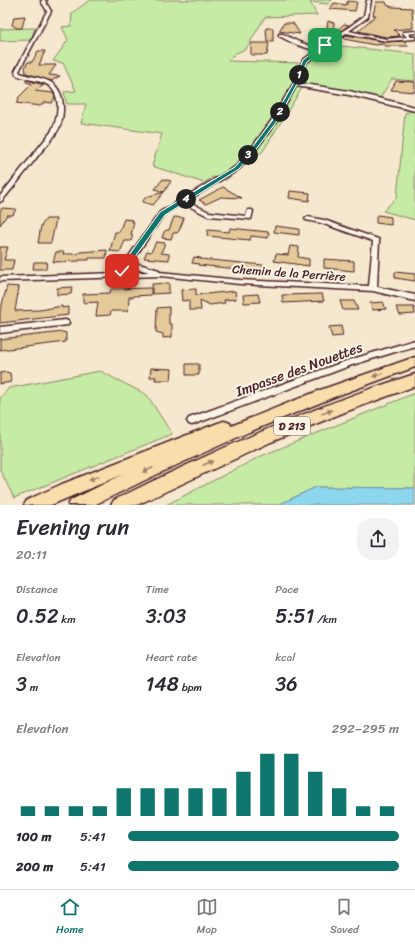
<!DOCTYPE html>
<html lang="en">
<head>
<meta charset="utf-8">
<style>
	body { margin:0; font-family:Sriracha,sans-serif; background:#f2f2f3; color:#2b2b33; height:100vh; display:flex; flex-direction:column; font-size:15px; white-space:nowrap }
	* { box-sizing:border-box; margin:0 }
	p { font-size:13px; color:#7c7c81 }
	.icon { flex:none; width:22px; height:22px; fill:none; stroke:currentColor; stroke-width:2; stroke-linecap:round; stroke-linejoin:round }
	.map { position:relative; height:505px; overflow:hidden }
	.panel { display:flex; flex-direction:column; background:#fff; flex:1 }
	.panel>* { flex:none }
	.pin { position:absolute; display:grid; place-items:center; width:34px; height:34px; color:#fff; margin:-17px; border-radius:8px; box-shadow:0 2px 6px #0006 }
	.km { position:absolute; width:20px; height:20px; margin:-10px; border-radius:50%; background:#222; color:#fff; font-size:11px; line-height:20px; text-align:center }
	.round { display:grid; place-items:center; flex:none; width:42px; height:42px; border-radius:16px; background:#f2f2f3 }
	.summary { display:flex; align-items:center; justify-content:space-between; height:68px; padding:0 16px }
	h1 { font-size:22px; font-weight:600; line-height:30px }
	.metrics { display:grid; grid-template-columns:repeat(3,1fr); gap:6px; height:68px; padding:4px 16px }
	.metrics div { display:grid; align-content:center }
	.metrics b { font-size:20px; font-weight:600 }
	.metrics small { font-size:11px; font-weight:400 }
	.metrics p { font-size:11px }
	.chart { height:112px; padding:8px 16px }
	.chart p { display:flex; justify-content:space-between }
	.chart svg { width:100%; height:72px; margin-top:4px; stroke:#0f766e; stroke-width:6 }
	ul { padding:0 16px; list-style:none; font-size:13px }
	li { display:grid; grid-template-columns:64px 48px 1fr; align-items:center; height:30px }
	li i { height:10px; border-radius:5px; background:#0f766e }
	.menu { display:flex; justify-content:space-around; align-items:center; height:56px; border-top:1px solid #e1e1e2; background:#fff; font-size:11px; color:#7c7c81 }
	.menu a { display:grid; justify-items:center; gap:2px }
	.menu .on { color:#0f766e }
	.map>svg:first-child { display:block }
	.green { fill:#c6eba4; stroke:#888568 }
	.water { fill:#8dd7ee; stroke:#728da0 }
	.building { fill:#e4ca99; stroke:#4a1f2b }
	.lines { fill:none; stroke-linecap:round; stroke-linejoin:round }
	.street-casing { stroke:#4a1f2b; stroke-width:3 }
	.highway-casing { stroke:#4a1f2b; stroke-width:3 }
	.street { fill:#fcf5e5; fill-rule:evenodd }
	.highway { fill:#f9deab; fill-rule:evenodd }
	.oneway { fill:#a27e6b }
	.route { fill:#0f766e; stroke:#fff }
	.labels { text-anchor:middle; stroke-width:4; stroke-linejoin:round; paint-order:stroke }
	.shield { fill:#fcf5e5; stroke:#7f5f63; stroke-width:1 }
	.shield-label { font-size:11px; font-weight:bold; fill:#4a1f2b }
	.street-label { font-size:12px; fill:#4a1f2b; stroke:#fcf5e5 }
	.near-street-label { font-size:14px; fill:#4a1f2b; stroke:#fcf5e5 }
</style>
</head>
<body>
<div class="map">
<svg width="415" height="505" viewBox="0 0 415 505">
	<rect width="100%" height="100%" fill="#f5e8ce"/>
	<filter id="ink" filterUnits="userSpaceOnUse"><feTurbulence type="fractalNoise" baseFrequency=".025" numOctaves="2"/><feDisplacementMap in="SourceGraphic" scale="8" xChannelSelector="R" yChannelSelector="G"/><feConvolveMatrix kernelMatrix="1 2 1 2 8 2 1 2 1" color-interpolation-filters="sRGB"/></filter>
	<g filter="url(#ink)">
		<path class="green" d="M90,0H332L328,4L310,2L317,15L265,17L246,49L236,53L228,61L301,63L322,44L415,54V81L392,79L378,101L332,92L302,88L263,151L226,180L213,177L204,183L152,166L162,134L81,123L86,104H67L64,92L76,91L63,63L53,61L68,40L62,27L71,26L72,13Z
			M35,28L31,40L0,41V29Z
			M415,108V220L383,211L397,197L405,113L413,111Z
			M100,371L147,395L172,434L14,498L0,470V398L9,388Z
			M415,393V488L316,487L278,505H166L259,457Z"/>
		<path class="water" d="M316,487L415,488V505H278Z"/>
		<path class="building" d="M348,1L357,2L355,11L330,9L334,3L346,5Z
			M376,2H386L387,5L392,7L412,8L413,28L394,30L400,36L386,37L358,31L376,15H373Z
			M25,16L22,28H17L12,25L14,17Z
			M328,21L334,23L333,34L344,24L349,25L335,35L326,33Z
			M284,23H293L300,34L279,31Z
			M266,28H273V41H267Z
			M346,35L386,42L404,41L409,46H384L385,44L375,45L344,39L345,38L343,37Z
			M251,43H269L267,55H251Z
			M38,51H45L39,65H56L49,75L60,76L51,81L26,73L25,67L28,62H32Z
			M26,80L44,85L35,91L53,93L55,97L52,103L45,102L40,106L16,103L19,100L18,98L32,84L26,82Z
			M396,81L415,82V92L391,90Z
			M163,179L171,181L164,192L155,189Z
			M223,187L242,198L221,197L206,204L199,200Z
			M290,191L310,193L309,201L289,198Z
			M164,192L153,205L142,202L146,197Z
			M2,208L16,209L13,215H7L0,225V211Z
			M378,215L391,217V225L376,223V216Z
			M174,217L184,218L179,231L177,233H173L171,239L162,238L164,232L166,230H169Z
			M46,219H56L51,243H38L41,226Z
			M124,219L133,220L132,222H134L131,235H133L131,241H125L120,252L110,251L115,232H119Z
			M275,226L299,229V235L274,232Z
			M230,228L249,230L269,232L268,238L251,236L250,240L207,236L208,230L229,232Z
			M156,242L165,243L161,253L169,254V260L144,258L147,251L151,252Z
			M290,246L299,247L298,257L309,259V266L274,261L276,254L288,255Z
			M0,247H8L4,260H14L12,270H0Z
			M107,250L106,258H89V260H79V261L53,262L56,252H64L63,254H77L80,252Z
			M194,257L201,258L200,259L263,265L262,271L254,270L251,272L247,270L198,265L199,264L192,263Z
			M324,259L354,261V271L324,268Z
			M34,262H47L46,269H33Z
			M395,272L415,274V281L395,278Z
			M169,283V293L152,294V284Z
			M7,286L19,287L15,311L40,310L62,306V308L68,307V315L0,323V312Z
			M72,287L71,294L57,295V288Z
			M151,288V295L134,296V297H129L128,311H111L110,315L96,316L98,302L84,303L83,301V294L110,293L111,289Z
			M196,289V295L235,291L236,299L224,300L225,303L210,305L200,300L201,310H189V300L182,301L181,290Z
			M258,294L260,302L244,303L243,295Z
			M322,294L324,301L283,303L282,295Z
			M340,301H354L358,310H343Z
			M383,302L386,309L373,310L370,303Z
			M169,307V324H172V337L163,338V334L156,332L157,308Z
			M396,307H414L415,314L400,315Z
			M341,326L343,336L332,337L329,327Z
			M63,332L66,333V342L0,350V339Z
			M186,364H199V375H186Z
			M151,368L172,369L171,380H155L156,377H150Z
			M6,372L10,373L11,382L0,384V373Z"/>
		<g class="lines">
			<defs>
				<path id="street" d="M42,0H47L45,1L51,11L19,71L20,73C30,77 43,77 52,83C65,92 65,113 60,126C56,136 47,145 40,153C28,169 15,185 2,201L0,202V196L51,132C59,117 63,91 44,83C35,80 25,79 16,75L15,71L47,11L41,1Z
					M367,0H371L368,17L349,31L386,39L407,37L403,33V32L415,31V33L408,34L411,37H415V39L386,41L346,33L307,62L298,83L349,91L415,107V111L349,95L296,86L277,121L257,148L239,169L187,201L209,212L246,216L248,210H252L253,211L251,219L208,216L183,203L164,214L132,262L159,270V272L240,280L369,286L373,241L321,223L306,220L305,219L306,218L308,217L324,220L378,239L379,240L377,287L415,295V301L373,291L240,284L161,276L0,281V277L117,273L160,212L235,167L253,146L271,121L293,84L303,60L316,51L295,44L279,36V34H283L299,42L319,49L364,16ZM129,266L149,272L125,273Z
					M65,320L68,321L69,323L68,325L0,333V327Z
					M415,340V346L352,365L192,425L189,424L187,421L189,418L346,361Z"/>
				<path id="highway" d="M415,357V367L334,397L249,432L166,470L94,505H68L71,500L124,474L51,505H24L27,500L62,484L218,423L224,421L230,423L231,426L323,389Z
					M415,374V386L345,412L271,442L137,505H111L114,500C211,452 311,407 415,374Z"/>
			</defs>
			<use href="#street" class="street-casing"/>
			<use href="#highway" class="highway-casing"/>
			<use href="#street" class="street"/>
			<use href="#highway" class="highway"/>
		</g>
		<defs><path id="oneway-solid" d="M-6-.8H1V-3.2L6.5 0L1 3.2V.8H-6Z"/></defs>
		<g class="oneway">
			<use href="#oneway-solid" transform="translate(378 375) rotate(161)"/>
			<use href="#oneway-solid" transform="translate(327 412) rotate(-20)"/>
			<use href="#oneway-solid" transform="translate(208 463) rotate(-24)"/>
			<use href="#oneway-solid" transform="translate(148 470) rotate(155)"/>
			<use href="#oneway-solid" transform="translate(94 478) rotate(158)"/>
		</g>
	</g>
	<path class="route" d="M324,44L327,45L307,62L297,84L277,121L257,148L239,169L165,215L124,272H119V269L160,212L235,167L253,146L272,121L293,84L303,60Z"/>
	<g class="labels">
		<rect class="shield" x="274" y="417" width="36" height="18" rx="3"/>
		<g class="shield-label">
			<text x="292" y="430">D 213</text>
		</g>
		<g class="street-label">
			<text transform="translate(289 273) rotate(4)" y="4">Chemin de la Perrière</text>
		</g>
		<g class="near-street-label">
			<text transform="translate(299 369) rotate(-20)" y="5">Impasse des Nouettes</text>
		</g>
	</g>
</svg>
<div class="pin" style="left:325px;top:45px;background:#1e9e55"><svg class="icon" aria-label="arrive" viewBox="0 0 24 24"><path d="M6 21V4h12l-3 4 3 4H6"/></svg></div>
<div class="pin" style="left:122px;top:271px;background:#d93025"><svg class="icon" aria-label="check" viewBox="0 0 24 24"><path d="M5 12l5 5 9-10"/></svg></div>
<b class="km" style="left:299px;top:75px">1</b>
<b class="km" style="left:280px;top:112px">2</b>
<b class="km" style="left:248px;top:155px">3</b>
<b class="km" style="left:186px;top:199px">4</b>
</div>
<section class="panel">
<div class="summary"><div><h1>Evening run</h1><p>20:11</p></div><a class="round"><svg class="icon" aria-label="share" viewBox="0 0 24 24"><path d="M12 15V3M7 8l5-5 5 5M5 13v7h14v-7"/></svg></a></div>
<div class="metrics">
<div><p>Distance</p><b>0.52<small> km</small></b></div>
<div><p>Time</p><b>3:03</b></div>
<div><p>Pace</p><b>5:51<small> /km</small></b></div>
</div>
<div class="metrics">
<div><p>Elevation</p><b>3<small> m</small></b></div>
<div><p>Heart rate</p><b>148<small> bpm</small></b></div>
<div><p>kcal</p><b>36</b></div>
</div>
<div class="chart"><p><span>Elevation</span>292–295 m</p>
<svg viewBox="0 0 160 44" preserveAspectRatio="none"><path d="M5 44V38M15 44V38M25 44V38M35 44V38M45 44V27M55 44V27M65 44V27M75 44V27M85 44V27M95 44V17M105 44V6M115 44V6M125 44V17M135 44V27M145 44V38M155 44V38"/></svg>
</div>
<ul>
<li><b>100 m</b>5:41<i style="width:100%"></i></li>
<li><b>200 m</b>5:41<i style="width:100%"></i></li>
</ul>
</section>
<nav class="menu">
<a class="on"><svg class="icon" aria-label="home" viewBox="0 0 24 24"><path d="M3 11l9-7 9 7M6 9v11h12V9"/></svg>Home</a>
<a><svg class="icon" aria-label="map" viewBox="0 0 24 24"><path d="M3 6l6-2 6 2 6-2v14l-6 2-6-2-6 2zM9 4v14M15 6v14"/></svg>Map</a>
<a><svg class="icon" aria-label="saved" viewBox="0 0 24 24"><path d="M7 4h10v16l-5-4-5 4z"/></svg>Saved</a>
</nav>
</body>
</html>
